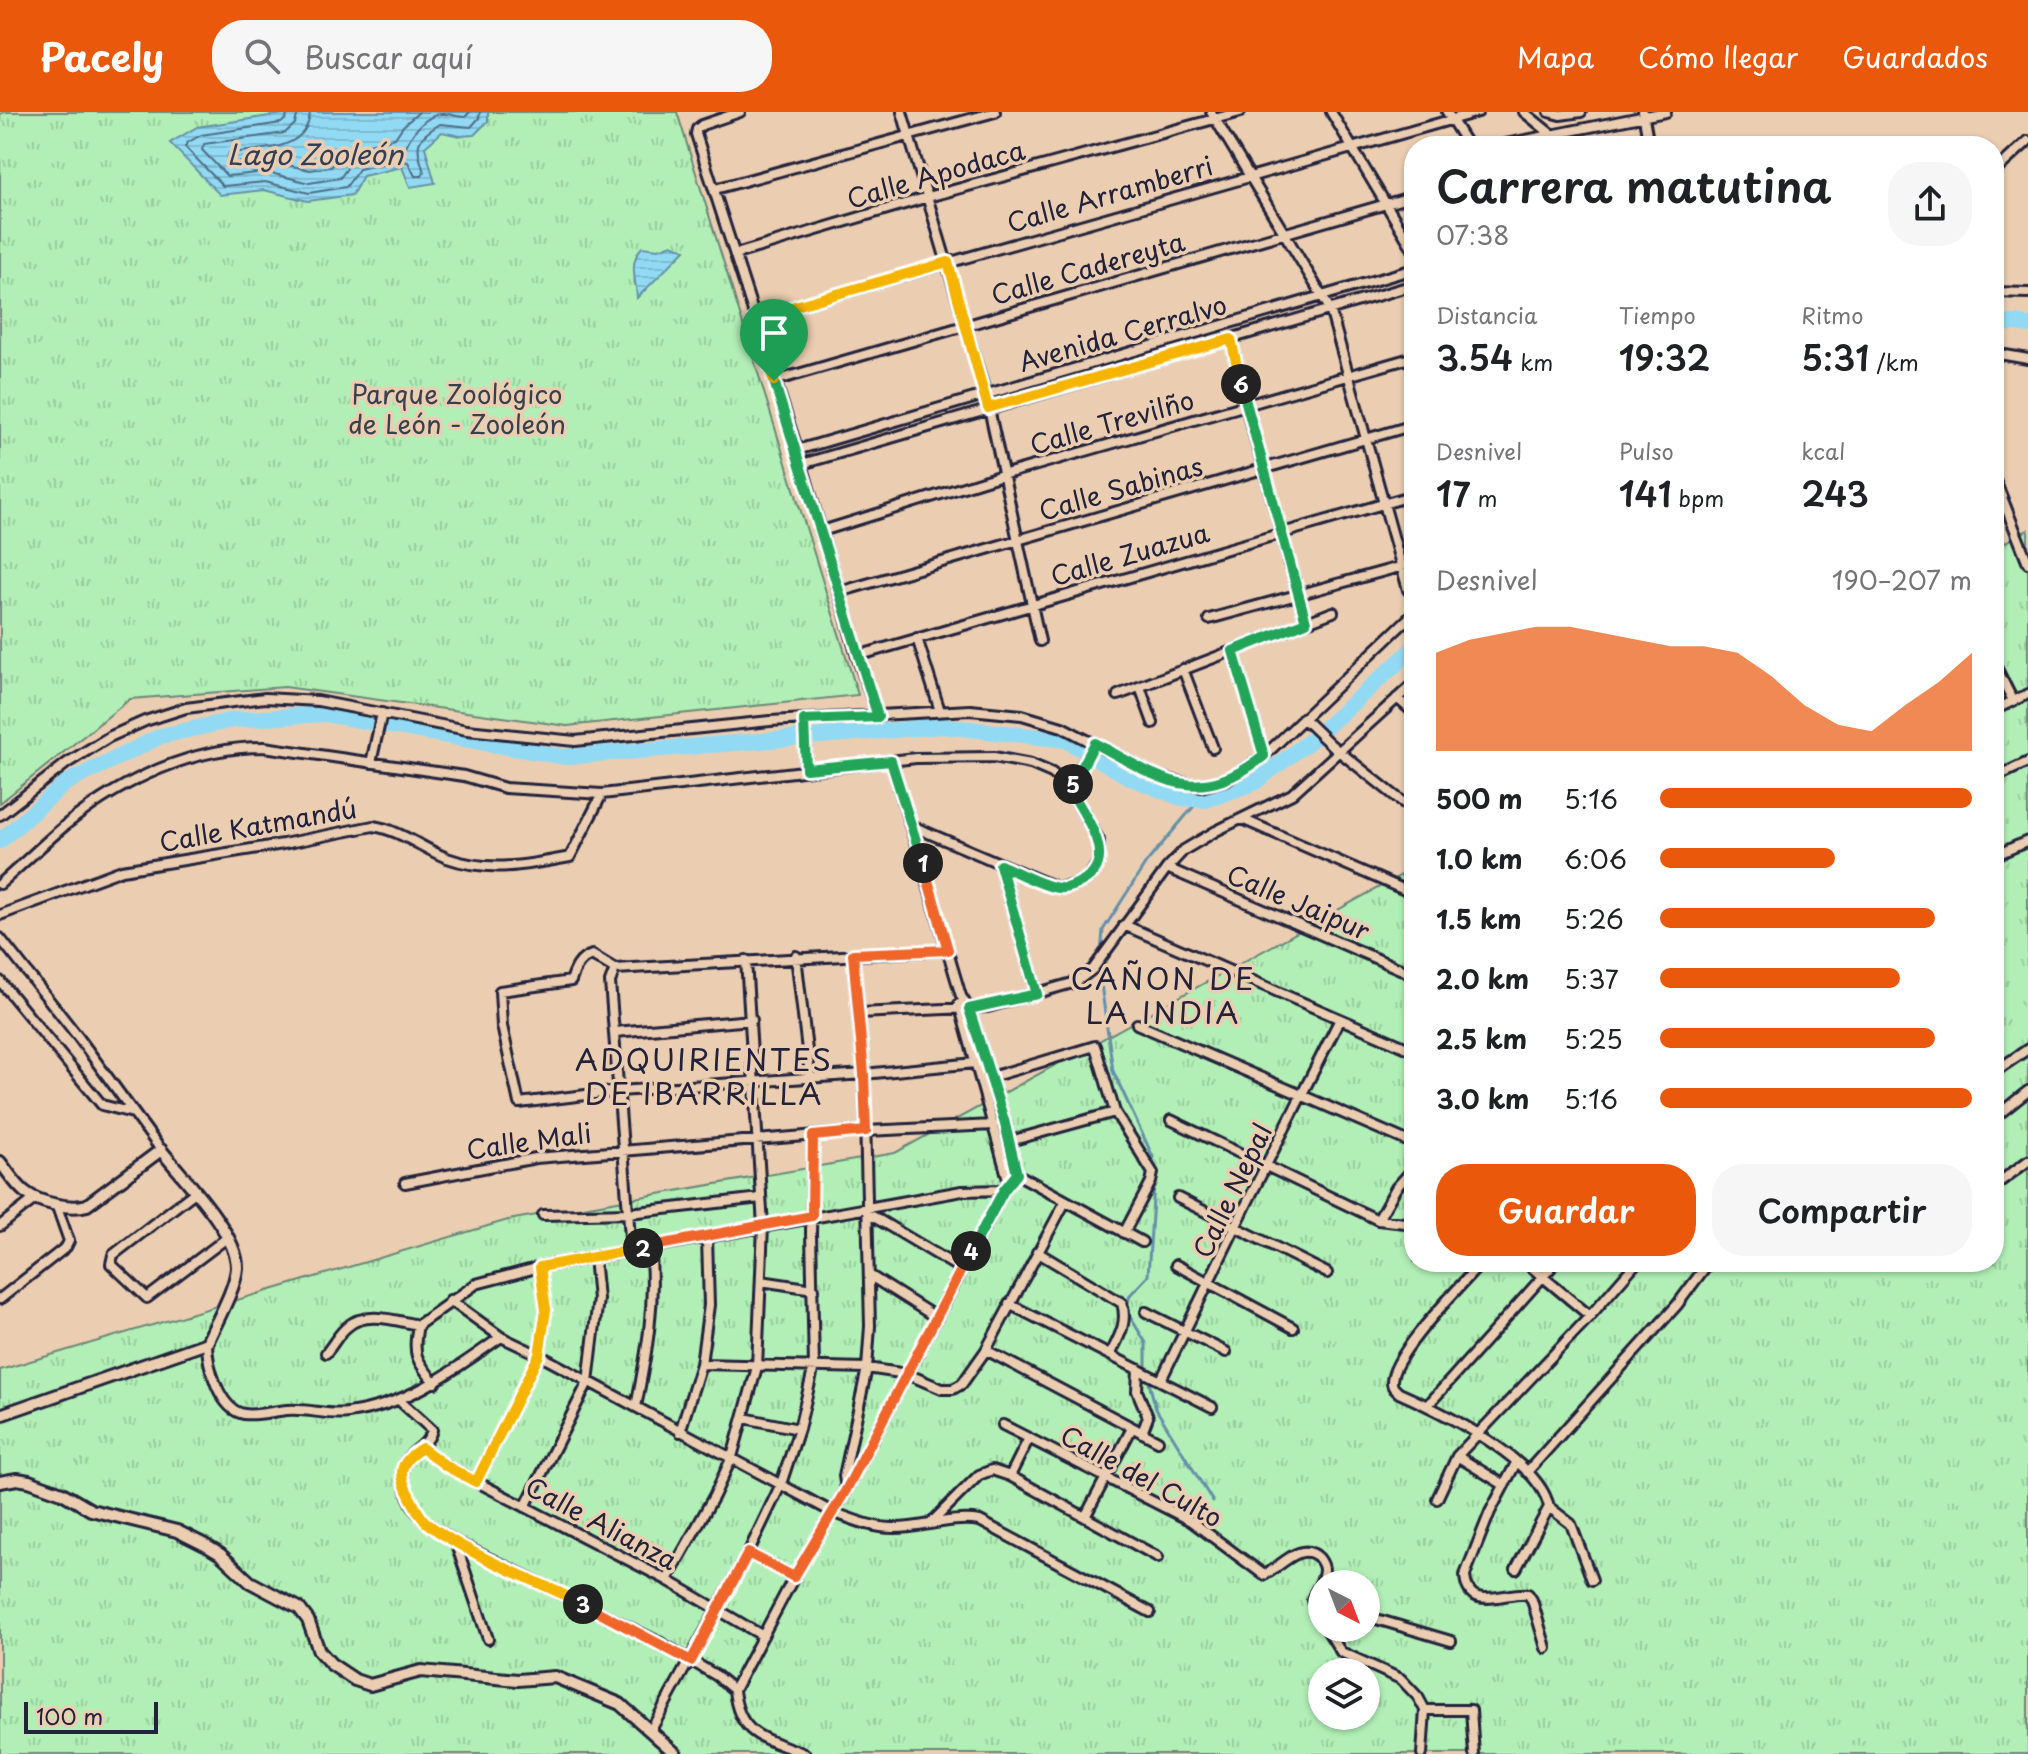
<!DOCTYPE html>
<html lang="es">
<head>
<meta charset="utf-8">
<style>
	body { margin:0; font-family:"Playpen Sans",sans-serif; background:#f6f6f6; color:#202124; height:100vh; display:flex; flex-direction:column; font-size:30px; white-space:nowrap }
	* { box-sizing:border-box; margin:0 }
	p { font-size:26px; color:#757577 }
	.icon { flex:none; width:44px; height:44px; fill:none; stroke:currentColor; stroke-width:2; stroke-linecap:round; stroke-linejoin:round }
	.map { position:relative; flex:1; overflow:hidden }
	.sheet { position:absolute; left:1404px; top:24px; width:600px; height:1136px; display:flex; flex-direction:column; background:#fff; border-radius:32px; box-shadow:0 2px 6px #0004 }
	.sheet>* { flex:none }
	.needle { width:52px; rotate:138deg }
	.buttons { position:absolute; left:1308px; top:1458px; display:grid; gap:16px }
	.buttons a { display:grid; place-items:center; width:72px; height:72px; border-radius:50%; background:#fff; box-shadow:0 2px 6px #0004; font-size:40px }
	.scale { position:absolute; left:24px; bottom:20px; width:134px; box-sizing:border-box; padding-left:8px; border:4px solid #22223b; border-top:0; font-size:22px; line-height:28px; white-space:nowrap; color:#22223b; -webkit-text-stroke:6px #ebceb2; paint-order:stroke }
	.pin { position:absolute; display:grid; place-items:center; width:68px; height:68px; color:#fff; margin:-82px -34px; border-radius:50% 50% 50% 0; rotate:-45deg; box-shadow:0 0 8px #0007 }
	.pin .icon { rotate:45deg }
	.km { position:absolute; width:40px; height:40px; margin:-20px; border-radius:50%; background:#222; color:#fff; font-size:22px; line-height:40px; text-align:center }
	.round { display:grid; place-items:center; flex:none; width:84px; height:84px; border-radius:32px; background:#f6f6f6 }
	.head { display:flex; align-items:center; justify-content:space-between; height:136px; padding:0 32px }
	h1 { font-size:44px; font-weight:600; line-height:60px }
	.figures { display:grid; grid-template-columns:repeat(3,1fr); gap:12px; height:136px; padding:8px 32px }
	.figures div { display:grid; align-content:center }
	.figures b { font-size:34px; font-weight:600 }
	.figures small { font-size:22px; font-weight:400 }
	.figures p { font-size:22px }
	.chart { height:224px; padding:16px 32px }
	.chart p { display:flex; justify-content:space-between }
	.chart svg { width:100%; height:144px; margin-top:8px; fill:#ea580c; opacity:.7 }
	.cta { display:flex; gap:16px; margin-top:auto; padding:16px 32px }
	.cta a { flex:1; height:92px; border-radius:32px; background:#ea580c; color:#fff; font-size:32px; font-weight:600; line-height:92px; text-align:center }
	.cta a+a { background:#f6f6f6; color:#202124 }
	ul { padding:0 32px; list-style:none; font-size:26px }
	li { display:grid; grid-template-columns:128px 96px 1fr; align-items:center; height:60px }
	li i { height:20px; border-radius:10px; background:#ea580c }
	header { display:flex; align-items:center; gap:48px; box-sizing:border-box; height:112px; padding:0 40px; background:#ea580c; color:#fff }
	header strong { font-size:38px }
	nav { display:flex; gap:44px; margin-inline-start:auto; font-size:28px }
	.search { width:560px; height:72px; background:#f6f6f6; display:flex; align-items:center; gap:20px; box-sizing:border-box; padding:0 28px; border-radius:32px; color:#757577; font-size:30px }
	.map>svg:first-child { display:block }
	.grass { fill:url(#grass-tufts); stroke:#6a8878; stroke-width:2; fill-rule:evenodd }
	.water { fill:url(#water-rules); stroke:#6590a9; stroke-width:2 }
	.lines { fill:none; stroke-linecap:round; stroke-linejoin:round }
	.shore { stroke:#4f6c85; stroke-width:2 }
	.stream { stroke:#6590a9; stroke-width:3 }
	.river { stroke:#92daf3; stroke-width:16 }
	.minor-casing { stroke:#22223b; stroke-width:14 }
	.tertiary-casing { stroke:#22223b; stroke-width:16 }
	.minor { stroke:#ebceb2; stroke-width:8 }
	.tertiary { stroke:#ebceb2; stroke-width:10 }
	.split-1-casing { stroke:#fff; stroke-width:16 }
	.split-2-casing { stroke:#fff; stroke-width:16 }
	.split-3-casing { stroke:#fff; stroke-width:16 }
	.split-4-casing { stroke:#fff; stroke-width:16 }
	.split-5-casing { stroke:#fff; stroke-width:16 }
	.split-6-casing { stroke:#fff; stroke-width:16 }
	.split-7-casing { stroke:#fff; stroke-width:16 }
	.split-1 { stroke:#22a559; stroke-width:10 }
	.split-2 { stroke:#f0652b; stroke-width:10 }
	.split-3 { stroke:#f5b400; stroke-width:10 }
	.split-4 { stroke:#f0652b; stroke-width:10 }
	.split-5 { stroke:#22a559; stroke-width:10 }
	.split-6 { stroke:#22a559; stroke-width:10 }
	.split-7 { stroke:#f5b400; stroke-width:10 }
	.labels { text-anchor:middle; stroke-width:7; stroke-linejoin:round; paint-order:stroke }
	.street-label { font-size:26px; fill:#22223b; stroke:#ebceb2 }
	.park-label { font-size:26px; fill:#37414d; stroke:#ebceb2 }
	.water-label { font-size:28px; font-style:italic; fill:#333e57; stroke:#ebceb2 }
	.quarter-label { font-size:30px; letter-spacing:2px; fill:#22223b; stroke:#ebceb2 }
</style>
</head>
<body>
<header>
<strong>Pacely</strong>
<div class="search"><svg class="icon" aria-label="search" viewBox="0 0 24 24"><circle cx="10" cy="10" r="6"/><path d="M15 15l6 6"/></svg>Buscar aquí</div>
<nav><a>Mapa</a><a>Cómo llegar</a><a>Guardados</a></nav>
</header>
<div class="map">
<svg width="2028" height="1642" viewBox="0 0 2028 1642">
	<defs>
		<pattern id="grass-tufts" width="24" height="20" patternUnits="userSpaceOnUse" patternTransform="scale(2)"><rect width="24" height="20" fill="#b1efb6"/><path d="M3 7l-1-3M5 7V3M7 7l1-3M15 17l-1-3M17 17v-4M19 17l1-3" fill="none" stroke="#98cd9d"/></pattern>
		<pattern id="water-rules" width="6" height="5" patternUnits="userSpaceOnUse" patternTransform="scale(2)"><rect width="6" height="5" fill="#92daf3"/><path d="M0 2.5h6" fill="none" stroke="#7ebbd1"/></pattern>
	</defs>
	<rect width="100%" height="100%" fill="#ebceb2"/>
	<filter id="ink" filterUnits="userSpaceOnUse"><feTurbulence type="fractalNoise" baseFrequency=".0125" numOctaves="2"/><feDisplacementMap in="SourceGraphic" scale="16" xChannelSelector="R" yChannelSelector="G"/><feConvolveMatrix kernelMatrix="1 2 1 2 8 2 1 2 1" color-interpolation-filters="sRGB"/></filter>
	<g filter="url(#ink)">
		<path class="grass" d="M5,0H677L858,583L567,614L285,575L130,587L0,691V2Z
			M2028,418V1642H0V1258L508,1108L895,1041L1414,756V1150H1994V436ZM1322,1472H1366V1516H1322ZM1322,1560H1366V1604H1322Z"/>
		<path class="water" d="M296,0H488V9L474,23L460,24L442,20L425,35L435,71L410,75L402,55L363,64L352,83L308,89L264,78L220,83L170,31L197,15Z
			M672,132L685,138L637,186C636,167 628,151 642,135L659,137Z"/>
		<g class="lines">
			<path class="shore" d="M288,0L286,7L281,11L201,23L187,31L185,35L223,74L265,70L309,81L346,75L359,57L399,48L408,50L415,64H422L424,60C415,32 415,28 440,12L471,15L479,6L480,0
				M298,0L295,12L285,21L204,32L202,38L227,64L267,60L309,71L340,66L350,52L356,47L405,37C410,23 426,1 444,2C451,2 458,5 465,5L470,0
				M310,0C308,40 259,37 229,41L227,47L233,51L265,48L310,58L331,55L343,41L352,36L395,26L403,14L419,0"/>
			<path class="stream" d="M1101,842L1103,818L1146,751L1199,688
				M1101,850L1100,865L1113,959L1153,1045L1154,1057
				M1146,1259V1231L1126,1198L1130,1183L1148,1164L1154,1072
				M1148,1267L1156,1297L1213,1390"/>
			<path class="river" d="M1994,212L2017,211L2028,214
				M0,729L66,671L161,624L233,608L324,602L564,645L943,614L1066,628L1129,665L1181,686L1206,688L1254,671L1315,625L1414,536"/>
			<defs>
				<path id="minor" d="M740,0L702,13L697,17L696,22L802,352L857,544L878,605
					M902,0L986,283L1040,529
					M1211,0L1330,197L1408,478
					M1331,0L1414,139
					M1447,0L1468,34
					M1524,0L1551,22
					M1549,0L1560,3L1581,0
					M1643,0L1649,34
					M1495,34L1666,0
					M1994,60L2028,29
					M715,77L995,0
					M736,142L928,85L1240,0
					M1994,180L2028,181
					M754,206L1478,0
					M1231,227L1246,294L1306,510
					M1994,241L2028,247
					M774,269L1414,84
					M797,338L1414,157
					M802,352L1414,173
					M1994,365L2028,451
					M1994,399L2006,395
					M822,419L1002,363L1414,245
					M839,480L1414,313
					M1209,507L1414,451
					M917,526L940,599
					M1233,539L1264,644
					M857,544L1414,383
					M1994,551L2013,589
					M1183,557L1213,636
					M1140,575L1153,611
					M1118,583L1333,500
					M1397,586L1414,601
					M1994,598L2028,582
					M1303,606L1331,633L1414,699
					M804,608L806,657
					M371,651L382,601
					M1994,666L2028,650
					M1069,676L1095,631
					M0,703L67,651L109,625L145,609L186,596L265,586L318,589L467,618L575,629L770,609L970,598L1022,603L1062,615L1156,664L1201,675L1229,667L1264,644L1414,501
					M1242,707L1414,782
					M1994,744L2028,729
					M1000,753L1037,882
					M1167,756L1414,863
					M0,772C23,752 45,730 68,711C124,667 193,635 264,635L464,664L505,676L602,682
					M0,803L122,758L283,732L373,714C400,718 422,736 447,746C489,761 528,753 570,745L602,682L916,646L994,645L1031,652L1052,661L1069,676L1099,728V749L1089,765L1074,773L1058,776L912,714
					M1124,813L1414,939
					M0,826L79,926L161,1038
					M796,844L810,964
					M615,857L592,843C579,847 575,857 571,869L500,879L502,914L519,991L619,979L864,962L975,951
					M615,857L948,838
					M615,857L610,870L631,1138
					M0,869L102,993L133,1001
					M959,892L1009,1071
					M859,901L988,895L1076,870L1093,857L1167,756L1184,738L1216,719L1292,682L1414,571
					M1137,912L1414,1032
					M615,920L752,908
					M1994,960L2028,937
					M991,965L1095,934L1115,1000L1153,1061L1151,1070L1124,1121
					M1994,1006L2028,979
					M1171,1008L1378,1108L1414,1112
					M1010,1029L1115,1000
					M1015,1061L1142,1130
					M405,1071L536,1046L866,1019L994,1013
					M1994,1074L2028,1049
					M195,1080L113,1143L111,1152L147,1186L228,1125
					M1178,1086L1327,1161
					M869,1102L961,1157
					M543,1103L629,1101L761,1086
					M1378,1108L1396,1076L1414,1056
					M0,1114L36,1086
					M1037,1140L1122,1191C1128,1211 1119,1225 1110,1243
					M1482,1150C1463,1172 1390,1244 1392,1271C1392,1276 1396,1278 1399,1281C1442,1300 1539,1347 1549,1395L1516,1457
					M1525,1150L1590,1204
					M1176,1153L1293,1216
					M869,1163L937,1206
					M761,1169L814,1177
					M0,1187L66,1135L69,1129L56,1092
					M450,1188L501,1225L539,1243L832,1400C852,1407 872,1416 893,1416C922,1417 950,1404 980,1409L1150,1500
					M1009,1192L1212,1295
					M1146,1200L1226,1240
					M418,1213C412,1243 416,1248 435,1271
					M207,1231C207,1252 219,1298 244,1302C257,1304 274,1299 287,1298C308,1296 327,1304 348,1301C408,1293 453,1259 501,1225
					M986,1238L1158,1329
					M326,1241C333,1233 339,1221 347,1215C365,1198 397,1209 418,1213L476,1172L540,1155L962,1079L1004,1078
					M701,1252L867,1256L907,1262L942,1277H953L962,1272L986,1238L1065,1090
					M1138,1257L1137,1279L1148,1305L1142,1321
					M1161,1268L1252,1081L1340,907
					M400,1289L432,1318C427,1336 411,1337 405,1351C396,1368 414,1401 428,1412C436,1418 446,1423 454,1429L661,1531L717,1564L734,1578C739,1626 766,1626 805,1642
					M1428,1293L1556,1150
					M636,1295C647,1239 656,1192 650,1135
					M744,1306L799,1317
					M1003,1313L1191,1409L1264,1463C1280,1456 1301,1427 1319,1446C1322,1450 1324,1453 1324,1458C1324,1469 1315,1478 1312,1488L1322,1508
					M680,1320L701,1252L709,1193L707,1126
					M422,1336L446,1354L667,1468L763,1524
					M1457,1344L1504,1373
					M1516,1351L1490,1400L1465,1463C1467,1502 1505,1479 1528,1482L1532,1488L1546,1536
					M1527,1360L1677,1193L1709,1150
					M1010,1364L1029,1326
					M476,1370L539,1243L546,1198L540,1155
					M846,1378L844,1364L867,1256L870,1214L864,962L853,842
					M1437,1387L1457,1344L1590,1204L1637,1150
					M525,1395L588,1270L598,1187L594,1145
					M1549,1395L1571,1412L1592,1468
					M1085,1405L1132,1316
					M932,1410L979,1363L992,1358L1010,1364L1158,1445
					M455,1429L488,1527
					M748,1441L794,1465
					M667,1468L714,1384L732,1345L757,1255L763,1114L746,848
					M1366,1504L1451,1529
					M1326,1516L1341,1540L1401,1567L1418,1585L1425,1598L1422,1642
					M734,1578L794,1465L846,1378L1004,1078L1017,1062L1004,1008L969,897L961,884L891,649
					M1425,1598H1471L1474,1642
					M651,1618L748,1441L781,1372L799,1317L814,1254L811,1122L813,1024"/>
				<path id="tertiary" d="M0,1050C8,1060 15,1072 25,1080C39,1091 70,1098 87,1093L161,1038C182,1065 238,1121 237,1156C235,1178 216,1210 207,1231L0,1303
					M0,1370L17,1367L29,1369L62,1381L91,1398L177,1419L205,1433L220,1442L250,1470L299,1496L308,1508L319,1539L331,1552L355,1568L370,1573L421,1559L518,1568L555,1565L620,1592L676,1642"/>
			</defs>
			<use href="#minor" class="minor-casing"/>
			<use href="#tertiary" class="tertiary-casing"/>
			<use href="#minor" class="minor"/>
			<use href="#tertiary" class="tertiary"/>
		</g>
	</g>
	<g class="lines" filter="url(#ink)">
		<defs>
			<path id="split-1" d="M774,269L878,605L804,608L806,657L891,649L923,751"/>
			<path id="split-2" d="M643,1136L812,1104L813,1024L866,1019L864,962L853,842L948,838L923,751"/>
			<path id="split-3" d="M583,1492C536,1468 469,1444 428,1412C420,1406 416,1396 411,1387C398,1363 397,1351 422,1336L446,1354L476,1370L539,1243L546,1198L540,1155L643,1136"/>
			<path id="split-4" d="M583,1492L691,1549L748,1441L794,1465L846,1378L971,1139"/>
			<path id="split-5" d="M971,1139L1004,1078L1017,1062L1004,1008L969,897L1037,882L1000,753C1015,759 1044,775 1059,776C1066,777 1076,773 1082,769C1121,749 1083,701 1069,676L1073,672"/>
			<path id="split-6" d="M1073,672L1095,631C1161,667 1196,697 1264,644L1233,539L1306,510L1241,272"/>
			<path id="split-7" d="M774,269L754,206L948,150L988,296L1231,227L1241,272"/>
		</defs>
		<use href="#split-1" class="split-1-casing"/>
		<use href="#split-2" class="split-2-casing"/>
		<use href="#split-3" class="split-3-casing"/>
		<use href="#split-4" class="split-4-casing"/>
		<use href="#split-5" class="split-5-casing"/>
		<use href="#split-6" class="split-6-casing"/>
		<use href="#split-7" class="split-7-casing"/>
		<use href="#split-1" class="split-1"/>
		<use href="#split-2" class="split-2"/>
		<use href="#split-3" class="split-3"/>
		<use href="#split-4" class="split-4"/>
		<use href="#split-5" class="split-5"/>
		<use href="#split-6" class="split-6"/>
		<use href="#split-7" class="split-7"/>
	</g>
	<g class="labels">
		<g class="street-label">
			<text transform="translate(936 63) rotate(-16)" y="9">Calle Apodaca</text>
			<text transform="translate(1110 83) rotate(-16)" y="9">Calle Arramberri</text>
			<text transform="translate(1088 157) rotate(-16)" y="9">Calle Cadereyta</text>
			<text transform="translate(1123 222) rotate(-16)" y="9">Avenida Cerralvo</text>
			<text transform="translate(1112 311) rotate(-16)" y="9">Calle Trevilño</text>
			<text transform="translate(1121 377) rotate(-16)" y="9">Calle Sabinas</text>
			<text transform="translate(1130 443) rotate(-16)" y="9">Calle Zuazua</text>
			<text transform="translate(258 714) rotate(-10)" y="9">Calle Katmandú</text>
			<text transform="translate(1298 791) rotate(23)" y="9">Calle Jaipur</text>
			<text transform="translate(529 1030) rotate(-8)" y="9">Calle Mali</text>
			<text transform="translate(1233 1079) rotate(-64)" y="9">Calle Nepal</text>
			<text transform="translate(1141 1365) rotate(29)" y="9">Calle del Culto</text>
			<text transform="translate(601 1412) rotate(28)" y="9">Calle Alianza</text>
		</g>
		<g class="park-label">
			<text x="457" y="292">Parque Zoológico<tspan x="457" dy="30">de León - Zooleón</tspan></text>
		</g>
		<g class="water-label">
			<text x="315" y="53">Lago Zooleón</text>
		</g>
		<g class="quarter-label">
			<text x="1163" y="878">CAÑON DE<tspan x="1163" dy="34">LA INDIA</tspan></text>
			<text x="704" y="959">ADQUIRIENTES<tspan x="704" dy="34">DE IBARRILLA</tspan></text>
		</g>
	</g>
</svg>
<div class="buttons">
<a><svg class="needle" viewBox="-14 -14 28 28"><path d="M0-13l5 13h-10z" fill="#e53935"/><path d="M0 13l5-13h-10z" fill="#757577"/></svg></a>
<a><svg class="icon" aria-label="layers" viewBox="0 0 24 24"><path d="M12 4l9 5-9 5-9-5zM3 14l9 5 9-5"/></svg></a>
</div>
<div class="scale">100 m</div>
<div class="pin" style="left:774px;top:269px;background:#1e9e55"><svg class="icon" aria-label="arrive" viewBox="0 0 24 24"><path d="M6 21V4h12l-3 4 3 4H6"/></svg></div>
<b class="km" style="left:923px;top:751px">1</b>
<b class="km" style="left:643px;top:1136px">2</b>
<b class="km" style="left:583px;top:1492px">3</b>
<b class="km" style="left:971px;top:1139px">4</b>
<b class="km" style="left:1073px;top:672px">5</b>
<b class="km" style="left:1241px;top:272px">6</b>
<section class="sheet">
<div class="head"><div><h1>Carrera matutina</h1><p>07:38</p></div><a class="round"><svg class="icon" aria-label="share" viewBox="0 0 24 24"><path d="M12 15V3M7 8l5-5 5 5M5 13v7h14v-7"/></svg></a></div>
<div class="figures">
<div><p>Distancia</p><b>3.54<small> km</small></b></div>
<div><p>Tiempo</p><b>19:32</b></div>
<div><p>Ritmo</p><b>5:31<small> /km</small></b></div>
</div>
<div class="figures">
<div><p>Desnivel</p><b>17<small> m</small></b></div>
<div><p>Pulso</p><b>141<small> bpm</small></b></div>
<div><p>kcal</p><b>243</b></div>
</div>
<div class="chart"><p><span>Desnivel</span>190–207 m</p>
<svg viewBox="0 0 160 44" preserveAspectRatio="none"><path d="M0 44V14L10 10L20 8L30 6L40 6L50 8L60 10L70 12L80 12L90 14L100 21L110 30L120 36L130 38L140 30L150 23L160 14V44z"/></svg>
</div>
<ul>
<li><b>500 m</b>5:16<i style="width:100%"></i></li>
<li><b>1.0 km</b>6:06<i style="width:56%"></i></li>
<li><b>1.5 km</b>5:26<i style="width:88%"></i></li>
<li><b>2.0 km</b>5:37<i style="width:77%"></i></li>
<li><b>2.5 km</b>5:25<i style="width:88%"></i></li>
<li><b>3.0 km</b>5:16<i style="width:100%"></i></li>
</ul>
<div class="cta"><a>Guardar</a><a>Compartir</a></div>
</section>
</div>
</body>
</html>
